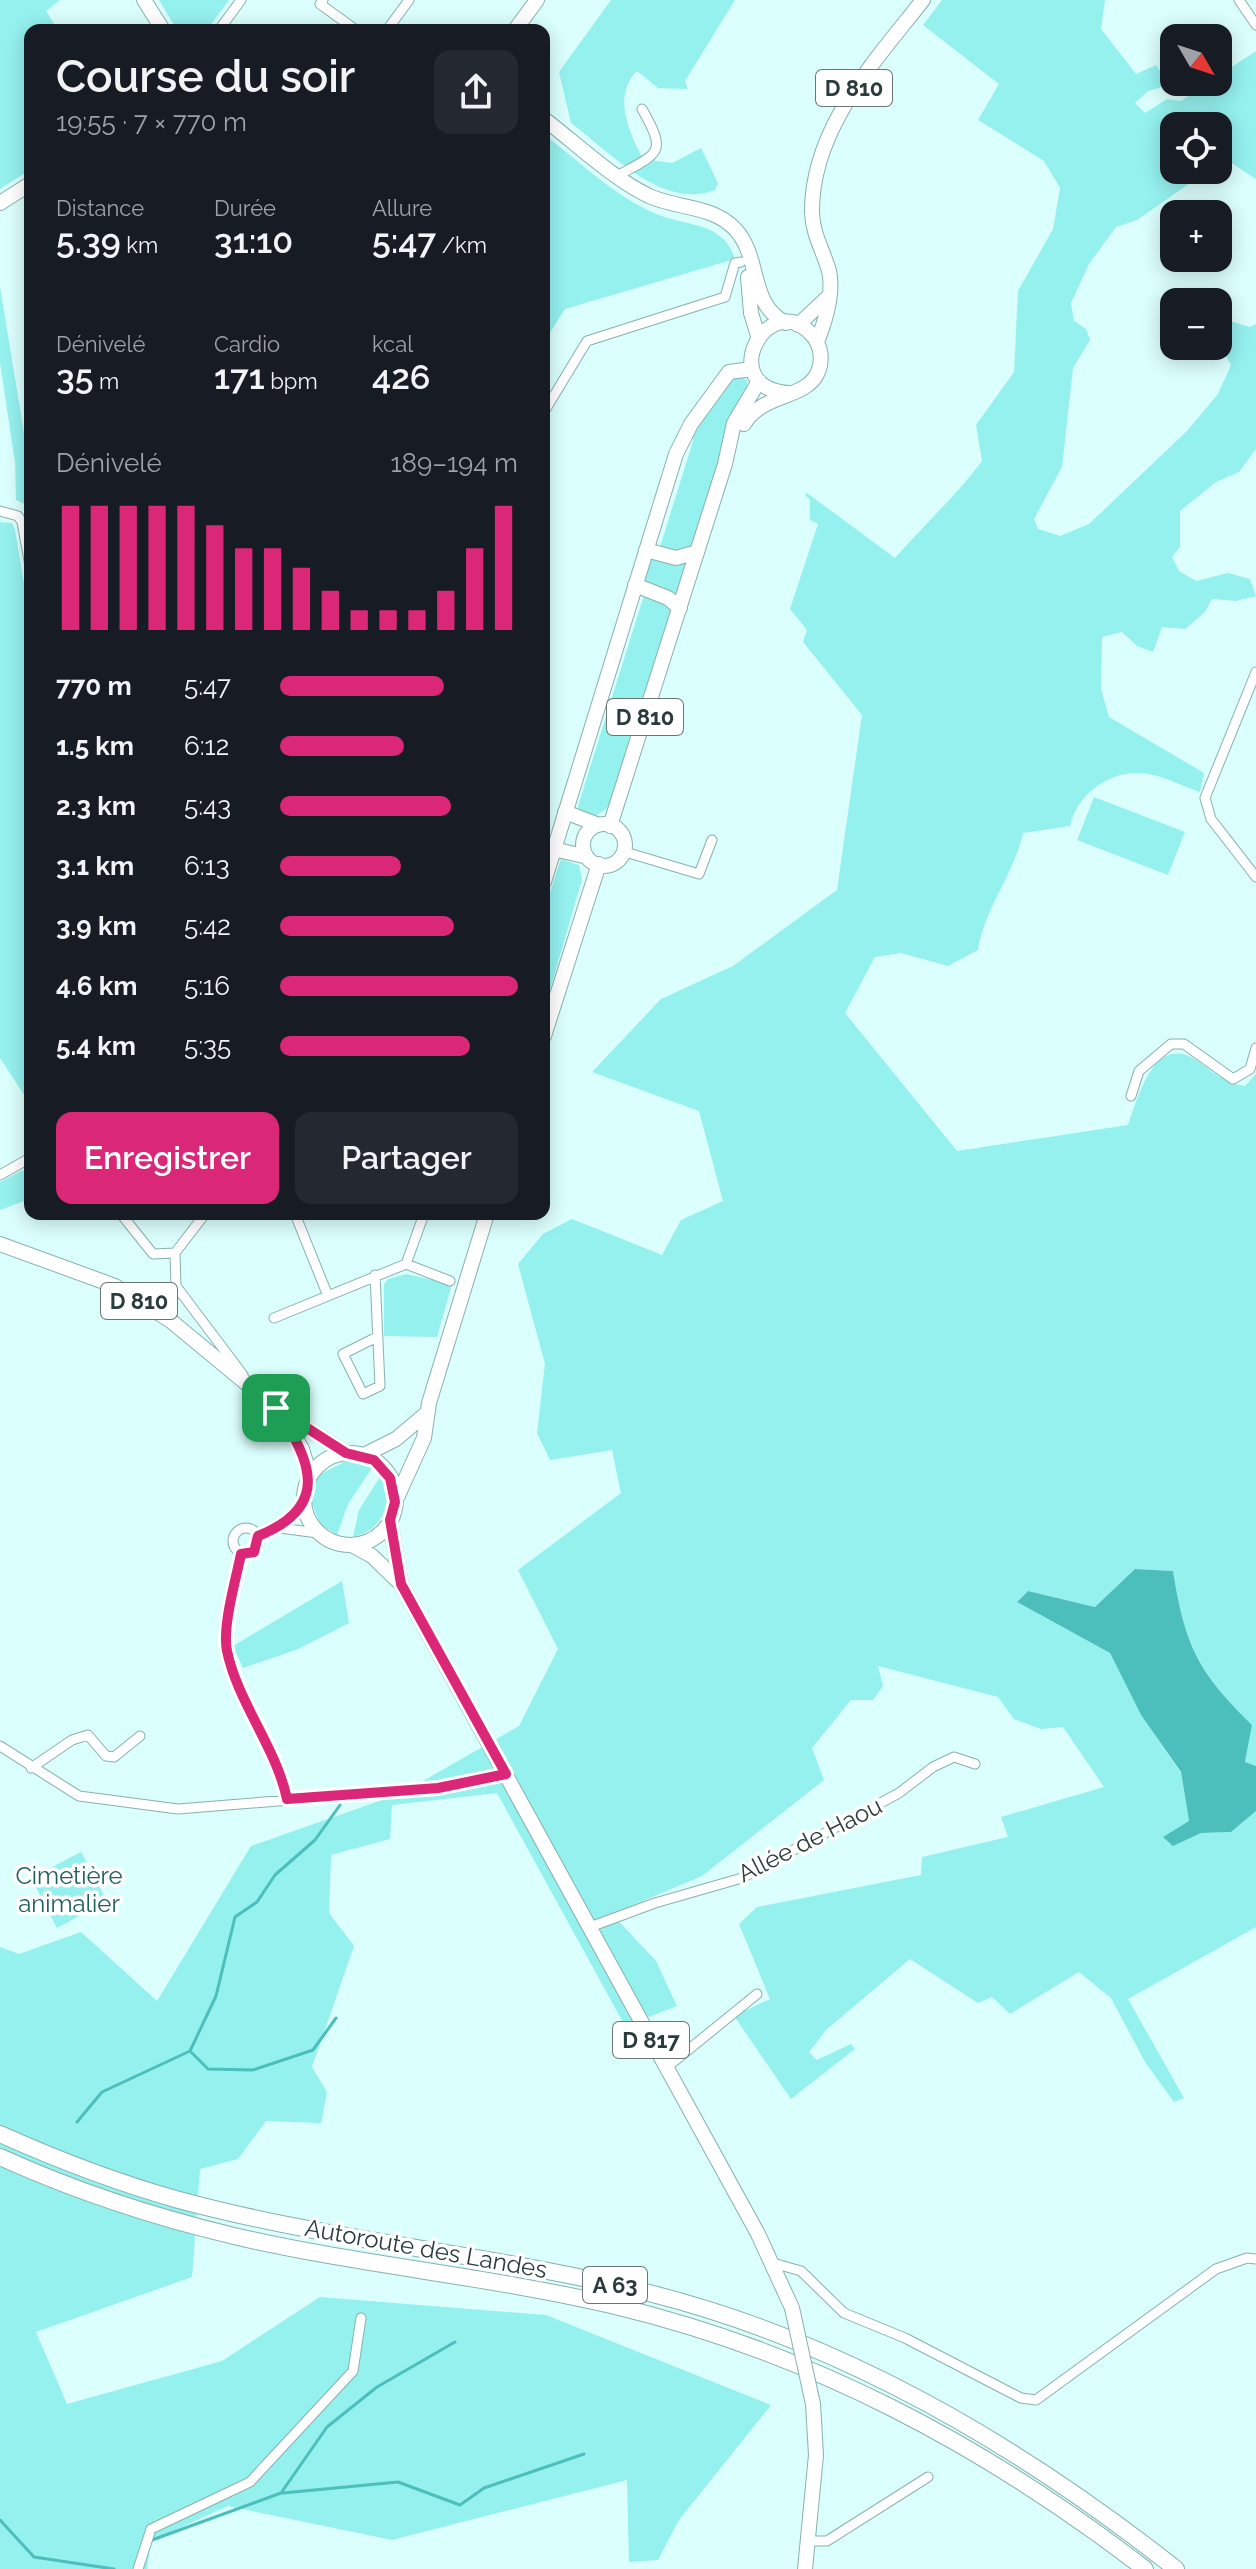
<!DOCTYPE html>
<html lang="fr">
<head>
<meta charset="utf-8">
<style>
	body { margin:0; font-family:Raleway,sans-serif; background:#242831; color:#f1f3f6; height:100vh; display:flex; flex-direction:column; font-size:30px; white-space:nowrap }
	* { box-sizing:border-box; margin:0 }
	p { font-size:26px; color:#9ea1a6 }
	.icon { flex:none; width:44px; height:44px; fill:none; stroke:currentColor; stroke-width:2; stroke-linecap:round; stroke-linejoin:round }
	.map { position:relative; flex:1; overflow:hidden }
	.details { position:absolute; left:24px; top:24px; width:526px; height:1196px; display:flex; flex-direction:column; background:#171b24; border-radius:16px; box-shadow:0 4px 20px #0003 }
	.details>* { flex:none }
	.needle { width:52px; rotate:129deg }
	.fabs { position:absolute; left:1160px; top:24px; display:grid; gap:16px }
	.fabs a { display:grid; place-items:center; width:72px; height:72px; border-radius:16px; background:#171b24; box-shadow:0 4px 20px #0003; font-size:40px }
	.pin { position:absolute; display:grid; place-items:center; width:68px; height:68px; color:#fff; margin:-34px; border-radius:16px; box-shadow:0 4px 12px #0006 }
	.round { display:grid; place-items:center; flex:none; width:84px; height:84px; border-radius:16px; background:#242831 }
	.headline { display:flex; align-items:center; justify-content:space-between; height:136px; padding:0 32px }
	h1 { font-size:44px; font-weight:600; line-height:60px }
	.metrics { display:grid; grid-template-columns:repeat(3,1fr); gap:12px; height:136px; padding:8px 32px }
	.metrics div { display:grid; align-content:center }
	.metrics b { font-size:34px; font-weight:600 }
	.metrics small { font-size:22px; font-weight:400 }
	.metrics p { font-size:22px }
	.chart { height:224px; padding:16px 32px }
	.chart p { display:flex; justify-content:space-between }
	.chart svg { width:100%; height:144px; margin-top:8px; stroke:#db2777; stroke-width:6 }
	.action { display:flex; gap:16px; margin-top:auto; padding:16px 32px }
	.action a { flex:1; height:92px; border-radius:16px; background:#db2777; color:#fff; font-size:32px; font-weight:600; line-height:92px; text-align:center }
	.action a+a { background:#242831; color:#f1f3f6 }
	ul { padding:0 32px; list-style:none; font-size:26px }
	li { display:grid; grid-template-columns:128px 96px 1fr; align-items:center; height:60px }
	li i { height:20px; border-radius:10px; background:#db2777 }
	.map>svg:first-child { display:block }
	.green { fill:#95f1ee }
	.water { fill:#4cbfbc }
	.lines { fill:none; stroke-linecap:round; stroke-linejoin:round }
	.stream { stroke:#4cbfbc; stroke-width:3 }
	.street-casing { stroke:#86b1af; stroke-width:11 }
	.secondary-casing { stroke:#86b1af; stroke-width:16 }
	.primary-casing { stroke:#86b1af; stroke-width:16 }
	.highway-casing { stroke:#86b1af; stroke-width:18 }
	.street { stroke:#fff; stroke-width:9 }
	.secondary { stroke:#fff; stroke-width:14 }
	.primary { stroke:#fff; stroke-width:14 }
	.highway { stroke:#fff; stroke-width:16 }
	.primary-bridge-casing { stroke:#86b1af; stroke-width:16; stroke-linecap:butt }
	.primary-bridge { stroke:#fff; stroke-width:14 }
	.route-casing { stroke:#fff; stroke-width:16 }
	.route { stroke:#db2777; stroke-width:10 }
	.labels { text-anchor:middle; stroke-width:7; stroke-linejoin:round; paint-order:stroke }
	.shield { fill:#fff; stroke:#6a7676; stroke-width:2 }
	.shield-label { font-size:22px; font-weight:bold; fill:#2a3c3b }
	.street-label { font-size:24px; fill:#2a3c3b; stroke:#fff }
	.park-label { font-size:24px; fill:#1f5f5d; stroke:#fff }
</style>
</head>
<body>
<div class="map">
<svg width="1256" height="2569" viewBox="0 0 1256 2569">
	<rect width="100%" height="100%" fill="#dbfffd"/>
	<path class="green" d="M0,0H60L46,11L58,30H30V170L0,189Z
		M159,0H229L207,30H177Z
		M611,0H735L685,81L688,89L658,88L637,71C612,96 629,132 643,159L672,163L701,148L718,183L715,190C662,210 611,153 571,123L559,72Z
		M942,0H1105L1101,29L1136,74L1156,65L1170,85L1148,91L1135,103L1145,113L1167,99L1181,101L1209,82H1218V76L1256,51V179L1233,164L1218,169V126H1174V170H1215L1203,174L1137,220L1116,227L1089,264L1071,303L1074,321L1086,329L1090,340L1073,368L1062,467L1034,519L1038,529L1060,536L1089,524L1187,431L1218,394L1231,365L1218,342V329L1226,320L1250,327L1256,324V449L1239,472L1216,482L1180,511V547L1172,557L1179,571L1196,581L1228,573L1250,579L1256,596L1236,601L1212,599L1205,612L1185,629L1162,627L1153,652L1137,646L1122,632L1102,637L1101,689L1109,717L1204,773L1200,792C1182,786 1158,773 1139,773C1106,772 1077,796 1070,826L1023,833C1013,877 985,907 978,950L948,966L901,953L875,957L845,1013L957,1151L1128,1125C1138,1098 1154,1033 1196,1060C1214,1072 1223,1083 1245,1086L1256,1074V1766L1245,1762L1252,1725C1198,1672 1185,1645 1173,1571L1135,1569L1095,1607L1028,1591L1017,1602L1110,1653L1141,1715L1181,1773L1189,1821L1164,1837L1173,1845L1201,1833L1231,1832L1256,1811V1927L1128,1999L1184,2098L1174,2102L1145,2062L1111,1998L1079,1972L1010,2014L992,1997L978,2003L910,1959L826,2030L809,2052L817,2060L851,2044L855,2049L791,2099L734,2016L770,1999L739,1924L757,1907L921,1875L922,1857L1008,1837L1001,1817L1104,1787L1063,1727L1041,1729L1014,1719L998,1697L878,1666L883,1686L873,1700H851L812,1748L824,1780L702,1876L612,1914L656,1961L677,2006L625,2026L497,1793L392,1805L390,1839L331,1855L329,1913L354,1946L312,2067L327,2092L321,2123L266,2121L238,2159L200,2169L192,2277L36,2332L67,2404L222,2361L320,2297L546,2315L771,2405L679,2520L658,2560L629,2562L627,2480L392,2540L228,2506L151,2541L147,2569H0V1947L19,1954L81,1932L157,2001L251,1846L402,1793L519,1726L558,1649L518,1570L621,1493L612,1450L550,1460L537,1433L545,1364L518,1264L543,1234L572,1219L662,1255L681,1220L723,1201L699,1111L592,1072L661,999L733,966L837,890L862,715L803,642L807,630L790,609L818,524L810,520V500L805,495L807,493L895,558C924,525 956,496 982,461L976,425L1014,372L1018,291L1053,229L1060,188L1044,161L978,120L999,84L923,25Z
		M544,134C578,161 615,196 654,213C684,227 723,220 735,259L565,309L544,342Z
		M0,287L27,451L30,507L16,500L15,462L0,363Z
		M739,376L747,380L748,387L692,549L681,553L660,547L693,441L692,433L727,380Z
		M0,522L12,523L15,530L30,620V1104L0,1058Z
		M649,557L688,560L677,597L643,584Z
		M644,595L664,600L672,613L610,806L596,816L579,810L578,806Z
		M1094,797L1185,832L1168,875L1077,840Z
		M561,859L579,865L582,879L544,1011V911Z
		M23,1170L30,1183V1199L0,1210V1182Z
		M406,1274L452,1284L437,1337L384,1336V1284L388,1279Z
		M348,1460L372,1468L348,1504L337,1535L320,1524L310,1498L319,1475Z
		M380,1477C397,1502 381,1531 353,1537L359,1510Z
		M342,1581L349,1623L298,1649L243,1668L233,1646Z
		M81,1852L107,1901L57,1928L31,1878Z"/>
	<path class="water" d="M1135,1569L1173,1571C1185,1646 1198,1672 1252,1725L1245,1762L1256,1766V1811L1231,1832L1201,1833L1173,1846L1163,1837L1189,1821L1181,1772L1141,1715L1110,1653L1017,1602L1028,1591L1095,1607Z"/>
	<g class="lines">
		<path class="stream" d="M191,2052L208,2069L253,2070L313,2050L336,2018
			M77,2122L102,2092L190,2051L216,1996L235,1917L257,1902L275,1875L315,1840L340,1805
			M283,2493L398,2482L460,2505L484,2488L584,2454
			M0,2520L34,2557L114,2569
			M152,2540L281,2493L327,2427L377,2387L455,2342"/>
		<defs>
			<path id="street" d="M323,0L320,4L356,30
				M1239,0L1256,25
				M219,30L241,0
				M387,30L409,0
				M619,175C660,152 667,153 642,109
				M544,412L587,341L725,297L735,263L741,262
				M0,511L18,516L22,522L30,566
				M1256,672L1205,798L1211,819L1256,877
				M622,851L699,874L712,840
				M1131,1096L1139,1071L1171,1044H1184L1233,1079L1250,1069L1256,1048
				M0,1175L30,1158
				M121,1214L153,1254L175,1253
				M295,1214L328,1296
				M175,1253L176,1286L243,1375
				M175,1253L205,1214
				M406,1264L450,1281
				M375,1275L380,1386L363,1394L343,1354L377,1337
				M274,1318L406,1264L424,1214
				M233 1541a13 13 0 1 1 26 0a13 13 0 1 1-26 0Z
				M280,1528L318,1533
				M258,1536L280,1528L304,1503
				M241,1554C236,1579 222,1626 227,1651C237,1703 276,1747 287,1799
				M0,1746L79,1796L178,1809L438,1788L506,1774
				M31,1768L72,1740L88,1735L106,1756L114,1757L140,1736
				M590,1927L655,1903L742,1878L899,1793L933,1767L954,1757L975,1764
				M666,2068L757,1994
				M773,2263L801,2271L844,2313L905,2338L1021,2398L1036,2400L1216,2269L1247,2258L1256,2259
				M809,2541H827L928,2477
				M138,2569L151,2529L250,2482L353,2371L361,2318"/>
			<path id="secondary" d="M144,0L163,30
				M515,30L537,0
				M544,119C577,144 612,178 649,196C678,209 712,205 735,229C762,258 748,304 786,323
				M0,203L30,184
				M748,277L751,313L758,336
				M646,550L676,558L697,552
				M635,585L668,598L680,608
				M565,812L596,824
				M553,849L584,856
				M544,882L676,454L691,424L729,372L752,369"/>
			<path id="primary" d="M798,325L829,296
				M817,342C825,322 834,293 829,271C823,250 813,235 812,213C811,129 875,61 923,0
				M744,424C763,392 806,400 818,372C823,360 821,346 813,336C770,284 712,388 789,393
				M583 845a21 21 0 1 1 42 0a21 21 0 1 1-42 0Z
				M610,826L725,464L734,423L759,381
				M544,1036L599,864
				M0,1244L115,1286L171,1321L276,1408L346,1453
				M281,1415L302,1449L310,1476
				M304 1499a46 46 0 1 1 92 0a46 46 0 1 1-92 0Z
				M364,1455L396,1439L428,1412
				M395,1502L424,1438L429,1403L487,1214
				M390,1520L401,1584
				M352,1545L372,1556L401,1584L758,2234L792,2308
				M805,2569L816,2455L813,2404"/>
			<path id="highway" d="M0,2134C58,2160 118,2183 179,2200C334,2242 494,2254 649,2293C844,2342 1019,2445 1176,2569
				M0,2157C75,2191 154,2217 234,2236C358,2265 487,2276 611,2305C810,2352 984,2445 1145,2569"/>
		</defs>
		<use href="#street" class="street-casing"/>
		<use href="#secondary" class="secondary-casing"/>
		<use href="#primary" class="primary-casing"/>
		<use href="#highway" class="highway-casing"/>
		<use href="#street" class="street"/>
		<use href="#secondary" class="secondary"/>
		<use href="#primary" class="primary"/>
		<use href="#highway" class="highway"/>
		<defs>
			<path id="primary-bridge" d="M792,2308L813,2404"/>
		</defs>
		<use href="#primary-bridge" class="primary-bridge-casing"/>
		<use href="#primary-bridge" class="primary-bridge"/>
	</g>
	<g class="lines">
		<defs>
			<path id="route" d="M276,1408L346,1453L374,1460L390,1478L395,1502L390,1520L401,1584L506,1774L438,1788L287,1799C276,1747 238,1703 227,1651C222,1626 236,1579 241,1554L254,1552L258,1536C331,1507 312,1461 276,1408Z"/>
		</defs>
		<use href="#route" class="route-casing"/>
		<use href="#route" class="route"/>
	</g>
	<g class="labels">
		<g class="shield">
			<rect x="816" y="70" width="76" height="36" rx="6"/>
			<rect x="607" y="699" width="76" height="36" rx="6"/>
			<rect x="101" y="1283" width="76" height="36" rx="6"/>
			<rect x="613" y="2022" width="76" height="36" rx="6"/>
			<rect x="583" y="2267" width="64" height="36" rx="6"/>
		</g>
		<g class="shield-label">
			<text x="854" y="96">D 810</text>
			<text x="645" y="725">D 810</text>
			<text x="139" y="1309">D 810</text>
			<text x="651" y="2048">D 817</text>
			<text x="615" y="2293">A 63</text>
		</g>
		<g class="street-label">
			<text transform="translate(810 1840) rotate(-27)" y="8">Allée de Haou</text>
			<text transform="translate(426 2249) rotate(10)" y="8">Autoroute des Landes</text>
		</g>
		<g class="park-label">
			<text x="69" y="1884">Cimetière<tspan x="69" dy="28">animalier</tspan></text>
		</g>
	</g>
</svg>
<div class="fabs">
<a><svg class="needle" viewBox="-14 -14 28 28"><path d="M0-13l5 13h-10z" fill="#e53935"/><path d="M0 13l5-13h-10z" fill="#9ea1a6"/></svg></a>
<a><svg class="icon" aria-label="locate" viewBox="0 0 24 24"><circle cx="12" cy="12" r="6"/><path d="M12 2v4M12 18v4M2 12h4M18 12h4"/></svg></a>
<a>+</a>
<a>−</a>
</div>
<div class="pin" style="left:276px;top:1408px;background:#1e9e55"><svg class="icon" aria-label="arrive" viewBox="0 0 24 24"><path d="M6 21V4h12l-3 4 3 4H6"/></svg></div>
<section class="details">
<div class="headline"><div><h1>Course du soir</h1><p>19:55 · 7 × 770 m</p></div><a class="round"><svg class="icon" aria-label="share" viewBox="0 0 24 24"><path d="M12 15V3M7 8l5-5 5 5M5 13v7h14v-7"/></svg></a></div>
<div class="metrics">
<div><p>Distance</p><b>5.39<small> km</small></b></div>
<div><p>Durée</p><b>31:10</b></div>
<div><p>Allure</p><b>5:47<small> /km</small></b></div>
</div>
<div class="metrics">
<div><p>Dénivelé</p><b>35<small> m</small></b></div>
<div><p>Cardio</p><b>171<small> bpm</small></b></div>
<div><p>kcal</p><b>426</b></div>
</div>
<div class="chart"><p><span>Dénivelé</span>189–194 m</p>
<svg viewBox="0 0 160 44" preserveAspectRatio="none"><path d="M5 44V6M15 44V6M25 44V6M35 44V6M45 44V6M55 44V12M65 44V19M75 44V19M85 44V25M95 44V32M105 44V38M115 44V38M125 44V38M135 44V32M145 44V19M155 44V6"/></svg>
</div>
<ul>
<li><b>770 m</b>5:47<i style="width:69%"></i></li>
<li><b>1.5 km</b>6:12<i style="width:52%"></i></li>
<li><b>2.3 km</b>5:43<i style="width:72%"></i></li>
<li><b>3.1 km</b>6:13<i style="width:51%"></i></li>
<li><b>3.9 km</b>5:42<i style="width:73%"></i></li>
<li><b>4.6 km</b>5:16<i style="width:100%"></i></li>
<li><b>5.4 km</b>5:35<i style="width:80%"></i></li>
</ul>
<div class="action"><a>Enregistrer</a><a>Partager</a></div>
</section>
</div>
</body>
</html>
